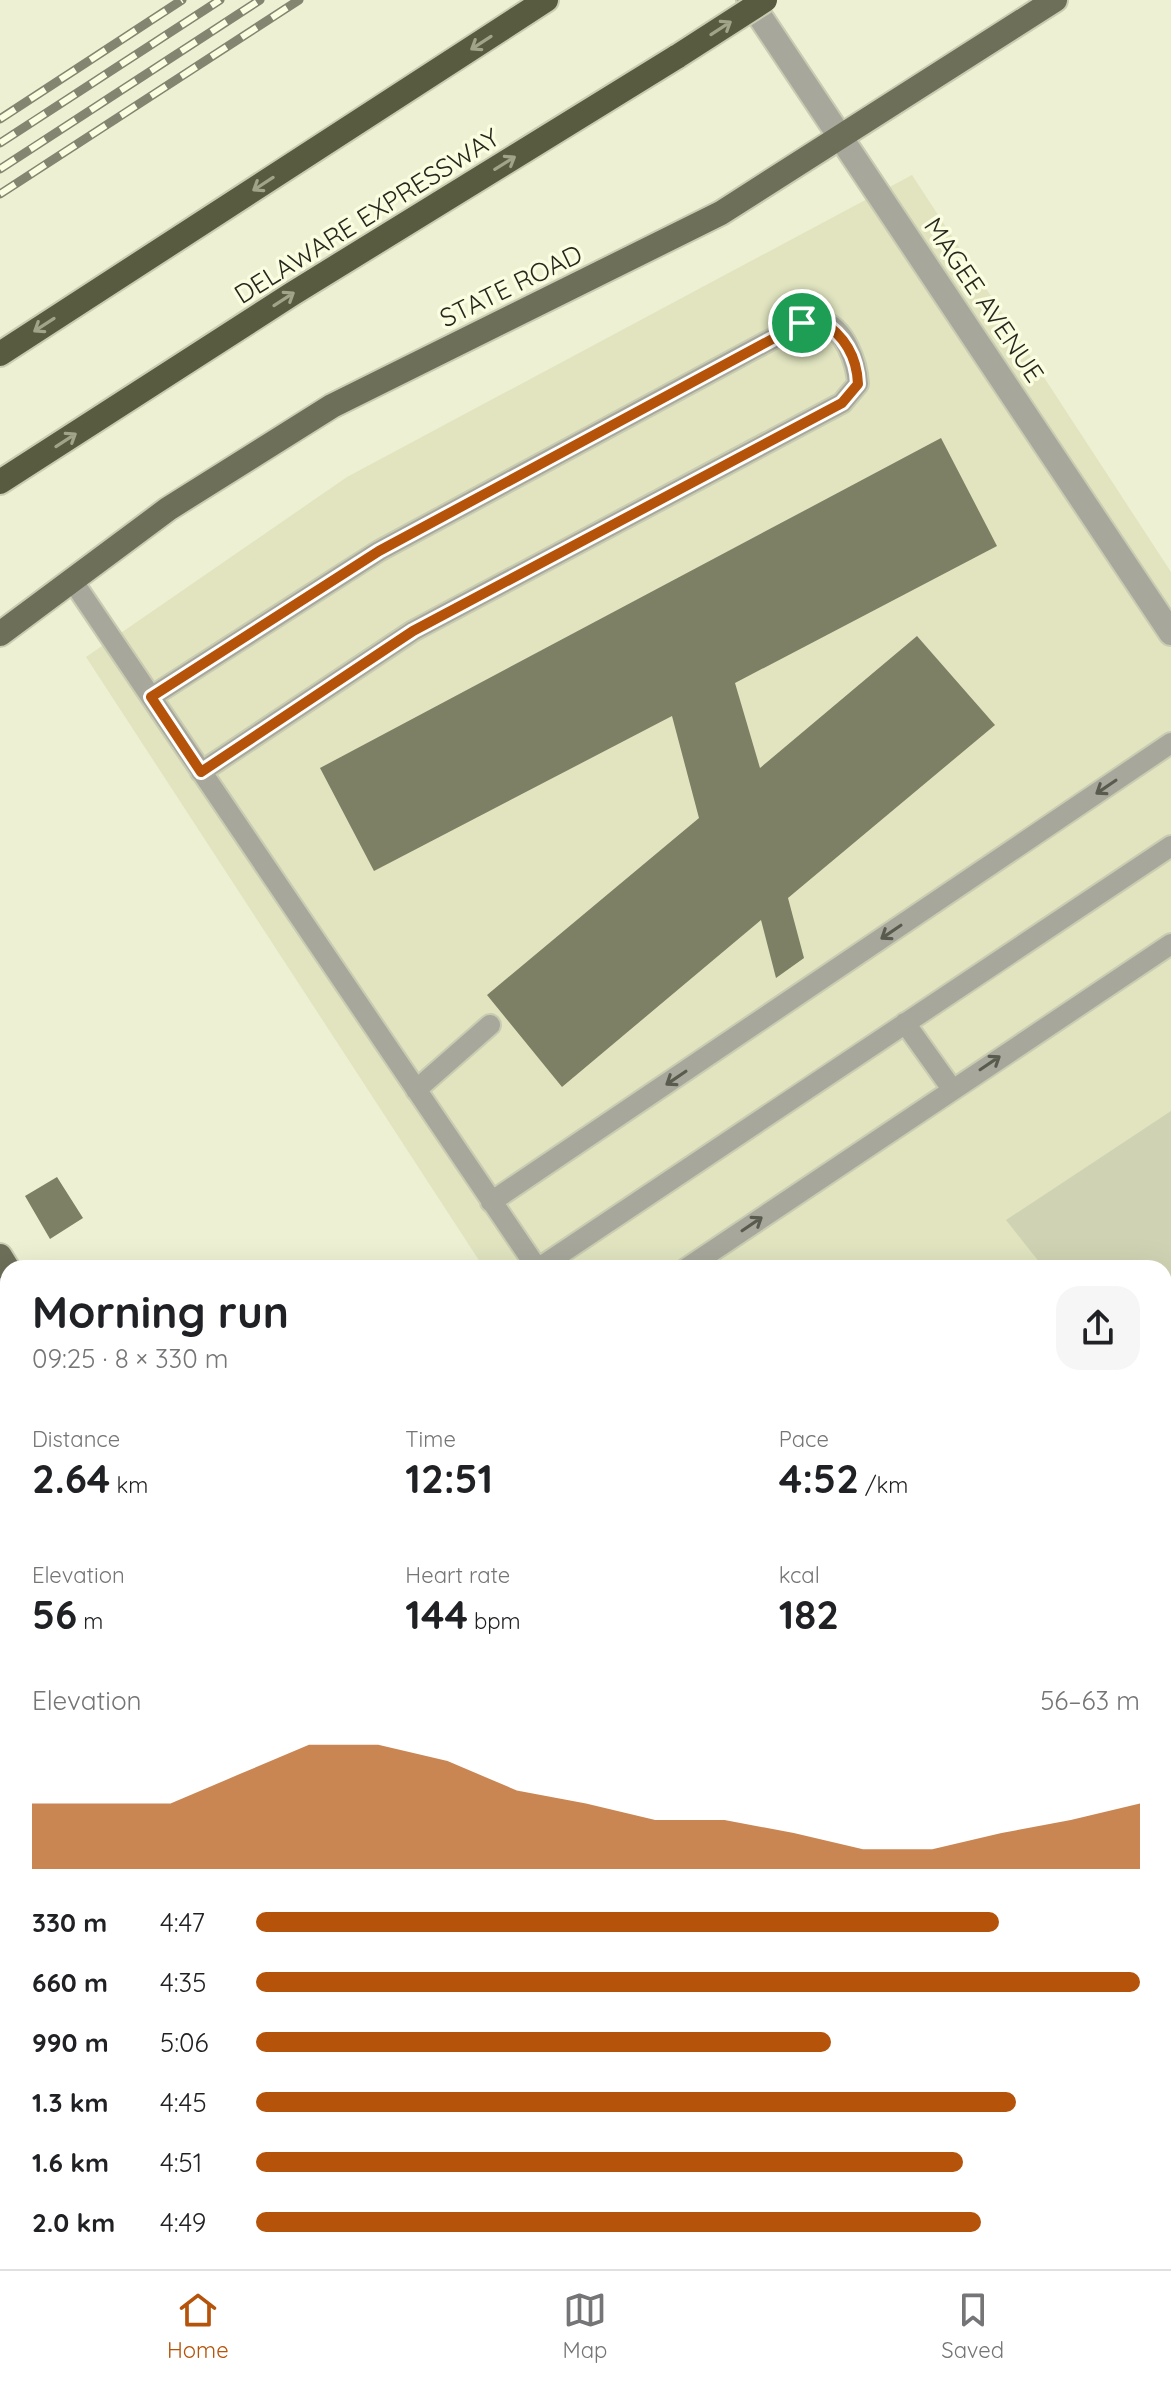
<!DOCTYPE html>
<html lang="en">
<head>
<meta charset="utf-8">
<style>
	body { margin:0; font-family:Quicksand,sans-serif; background:#f6f6f6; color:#202124; height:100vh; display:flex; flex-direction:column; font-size:30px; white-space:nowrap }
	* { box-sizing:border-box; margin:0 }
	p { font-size:26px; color:#757577 }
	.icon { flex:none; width:44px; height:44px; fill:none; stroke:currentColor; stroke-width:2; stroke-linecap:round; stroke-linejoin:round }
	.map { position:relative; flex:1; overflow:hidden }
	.drawer { position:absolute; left:0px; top:1260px; width:1172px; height:1010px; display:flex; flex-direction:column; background:#fff; border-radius:24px 24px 0 0; box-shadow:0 8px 32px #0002 }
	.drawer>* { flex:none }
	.pin { position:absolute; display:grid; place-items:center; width:68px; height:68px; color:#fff; margin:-34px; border:4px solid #fff; border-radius:50%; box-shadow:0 2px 8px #0007 }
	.round { display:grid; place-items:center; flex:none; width:84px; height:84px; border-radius:24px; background:#f6f6f6 }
	.overview { display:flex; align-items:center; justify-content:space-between; height:136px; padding:0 32px }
	h1 { font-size:44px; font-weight:700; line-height:60px }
	.metrics { display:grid; grid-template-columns:repeat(3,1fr); gap:12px; height:136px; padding:8px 32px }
	.metrics div { display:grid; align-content:center }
	.metrics b { font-size:40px; font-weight:700 }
	.metrics small { font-size:22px; font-weight:400 }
	.metrics p { font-size:22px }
	.chart { height:224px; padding:16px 32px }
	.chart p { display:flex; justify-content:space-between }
	.chart svg { width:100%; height:144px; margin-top:8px; fill:#b45309; opacity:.7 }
	ul { padding:0 32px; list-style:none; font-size:26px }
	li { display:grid; grid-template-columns:128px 96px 1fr; align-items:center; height:60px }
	li i { height:20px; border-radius:10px; background:#b45309 }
	.menu { display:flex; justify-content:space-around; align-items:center; height:112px; border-top:2px solid #e0e0e0; background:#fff; font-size:22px; color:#757577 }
	.menu a { display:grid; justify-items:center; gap:4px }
	.menu .on { color:#b45309 }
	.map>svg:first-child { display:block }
	.built { fill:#e1e4bf }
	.green { fill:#d0d3b3 }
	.building { fill:#7e8065 }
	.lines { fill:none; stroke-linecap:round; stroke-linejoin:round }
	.lane-casing { stroke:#c9ccb1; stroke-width:24 }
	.street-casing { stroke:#c9ccb1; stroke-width:28 }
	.primary-casing { stroke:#c9ccb1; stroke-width:28 }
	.highway-casing { stroke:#c9ccb1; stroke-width:28 }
	.path { stroke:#8a8c77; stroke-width:5; stroke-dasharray:6 6; stroke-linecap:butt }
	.lane { stroke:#a7a89b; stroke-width:20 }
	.street { stroke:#a7a89b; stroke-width:24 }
	.primary { stroke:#6d6f59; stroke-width:24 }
	.highway { stroke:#595b41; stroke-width:24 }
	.rail-casing { stroke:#838571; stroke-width:9 }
	.rail { stroke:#fafddf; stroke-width:6; stroke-dasharray:18; stroke-linecap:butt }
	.highway-bridge-casing { stroke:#c9ccb1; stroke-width:28; stroke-linecap:butt }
	.highway-bridge { stroke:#595b41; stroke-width:24 }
	.oneway { stroke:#a1a488 }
	.oneway2 { stroke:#5a5b4f }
	.route-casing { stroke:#fff; stroke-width:16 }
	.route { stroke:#b45309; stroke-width:10 }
	.labels { text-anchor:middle; stroke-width:7; stroke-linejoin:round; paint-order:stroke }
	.street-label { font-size:26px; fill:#27281d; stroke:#fafddf }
</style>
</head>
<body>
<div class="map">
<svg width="1171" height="2269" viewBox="0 0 1171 2269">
	<rect width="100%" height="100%" fill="#edf0d2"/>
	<path class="built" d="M912,175L1171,572V2102L1164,2105V1268H484L86,657L347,477Z"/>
	<path class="green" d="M1171,1111V1352L1164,1350V1268H1044L1006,1220Z
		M1164,1518L1171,1520V1840L1164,1845Z"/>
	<path class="building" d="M941,438L997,546L735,683L760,768L917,636L995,725L788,898L804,958L776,978L761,920L562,1087L487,995L699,818L672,716L374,871L320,768Z
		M57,1177L83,1218L50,1239L25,1196Z"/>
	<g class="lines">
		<defs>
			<path id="lane" d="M72,580L537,1268
				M151,697L379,551L802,323C807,322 816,319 821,321C845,327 857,364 858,384L842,403L413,631L201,772
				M905,1023L952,1089
				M416,1090L490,1025
				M491,1202L1171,743
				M539,1268L1171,846
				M687,1268L1171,944
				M0,2205L8,2199"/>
			<path id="street" d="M749,0L1171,633
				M0,2159L8,2171
				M70,2262L74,2269"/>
			<path id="primary" d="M0,634L168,509L332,406L721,213L1055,0
				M0,1256L8,1269
				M0,1882L8,1876"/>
			<path id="highway" d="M0,354L546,0
				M0,482L292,294L678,56
				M0,1719L8,1727
				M479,2262L484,2269"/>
		</defs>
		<use href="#lane" class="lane-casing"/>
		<use href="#street" class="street-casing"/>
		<use href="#primary" class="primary-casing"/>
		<use href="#highway" class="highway-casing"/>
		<path class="path" d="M0,1676L8,1684
			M1164,2197L1171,2193
			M521,2262L526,2269
			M1021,2269L1035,2262"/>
		<use href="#lane" class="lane"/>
		<use href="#street" class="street"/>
		<use href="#primary" class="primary"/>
		<use href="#highway" class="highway"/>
		<defs>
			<path id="rail" d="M0,119L182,0
				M0,143L220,0
				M0,169L260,0
				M0,194L299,0"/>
		</defs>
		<use href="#rail" class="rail-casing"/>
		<use href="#rail" class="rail"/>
		<defs>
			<path id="highway-bridge" d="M678,56L765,0"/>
		</defs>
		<use href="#highway-bridge" class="highway-bridge-casing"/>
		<use href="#highway-bridge" class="highway-bridge"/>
	</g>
	<defs><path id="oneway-shaft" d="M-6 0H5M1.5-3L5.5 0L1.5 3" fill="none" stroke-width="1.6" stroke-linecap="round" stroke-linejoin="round" transform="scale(2)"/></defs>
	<g class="oneway">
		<use href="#oneway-shaft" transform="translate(721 28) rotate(-33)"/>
		<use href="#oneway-shaft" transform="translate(481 43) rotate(147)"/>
		<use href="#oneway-shaft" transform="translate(505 163) rotate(-32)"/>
		<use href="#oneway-shaft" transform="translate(263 184) rotate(147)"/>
		<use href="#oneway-shaft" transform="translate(284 299) rotate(-33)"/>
		<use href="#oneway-shaft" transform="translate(44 325) rotate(147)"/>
		<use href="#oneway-shaft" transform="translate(66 440) rotate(-33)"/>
	</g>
	<g class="oneway2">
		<use href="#oneway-shaft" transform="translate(1106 787) rotate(146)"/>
		<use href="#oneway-shaft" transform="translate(891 932) rotate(146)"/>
		<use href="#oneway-shaft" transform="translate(990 1063) rotate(-34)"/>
		<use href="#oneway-shaft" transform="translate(676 1078) rotate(146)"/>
		<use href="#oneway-shaft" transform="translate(752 1224) rotate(-34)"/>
	</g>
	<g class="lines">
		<defs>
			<path id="route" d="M820,320C844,335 857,357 858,384L842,403L413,631L201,772L151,697L379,551L802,323Z"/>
		</defs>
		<use href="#route" class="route-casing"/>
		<use href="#route" class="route"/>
	</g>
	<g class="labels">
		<g class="street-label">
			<text transform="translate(367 216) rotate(-32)" y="9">DELAWARE EXPRESSWAY</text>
			<text transform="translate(511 286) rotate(-26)" y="9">STATE ROAD</text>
			<text transform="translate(984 300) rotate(56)" y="9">MAGEE AVENUE</text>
		</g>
	</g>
</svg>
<div class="pin" style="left:802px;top:323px;background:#1e9e55"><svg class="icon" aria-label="arrive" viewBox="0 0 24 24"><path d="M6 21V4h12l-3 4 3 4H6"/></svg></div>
<section class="drawer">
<div class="overview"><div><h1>Morning run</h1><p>09:25 · 8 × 330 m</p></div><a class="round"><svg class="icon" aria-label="share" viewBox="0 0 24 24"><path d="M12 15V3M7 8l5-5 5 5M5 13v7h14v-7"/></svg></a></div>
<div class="metrics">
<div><p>Distance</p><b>2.64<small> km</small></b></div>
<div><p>Time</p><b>12:51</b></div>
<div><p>Pace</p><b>4:52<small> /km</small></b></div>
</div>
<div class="metrics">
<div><p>Elevation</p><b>56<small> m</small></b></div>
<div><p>Heart rate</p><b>144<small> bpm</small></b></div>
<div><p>kcal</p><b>182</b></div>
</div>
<div class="chart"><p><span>Elevation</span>56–63 m</p>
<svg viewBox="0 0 160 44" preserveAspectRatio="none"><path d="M0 44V24L10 24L20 24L30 15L40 6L50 6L60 11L70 20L80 24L90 29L100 29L110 33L120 38L130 38L140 33L150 29L160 24V44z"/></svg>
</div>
<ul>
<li><b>330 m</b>4:47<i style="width:84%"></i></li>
<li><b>660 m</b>4:35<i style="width:100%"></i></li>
<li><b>990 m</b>5:06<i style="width:65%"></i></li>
<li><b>1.3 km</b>4:45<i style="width:86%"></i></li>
<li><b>1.6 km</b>4:51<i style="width:80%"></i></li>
<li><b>2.0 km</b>4:49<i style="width:82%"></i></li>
</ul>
</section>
</div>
<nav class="menu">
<a class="on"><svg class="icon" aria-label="home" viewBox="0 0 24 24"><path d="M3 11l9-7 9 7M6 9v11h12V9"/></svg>Home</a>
<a><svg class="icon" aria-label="map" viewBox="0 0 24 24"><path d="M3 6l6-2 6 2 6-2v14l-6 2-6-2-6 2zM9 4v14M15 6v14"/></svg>Map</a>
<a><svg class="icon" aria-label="saved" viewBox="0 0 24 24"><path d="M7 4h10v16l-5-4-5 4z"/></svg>Saved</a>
</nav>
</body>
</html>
